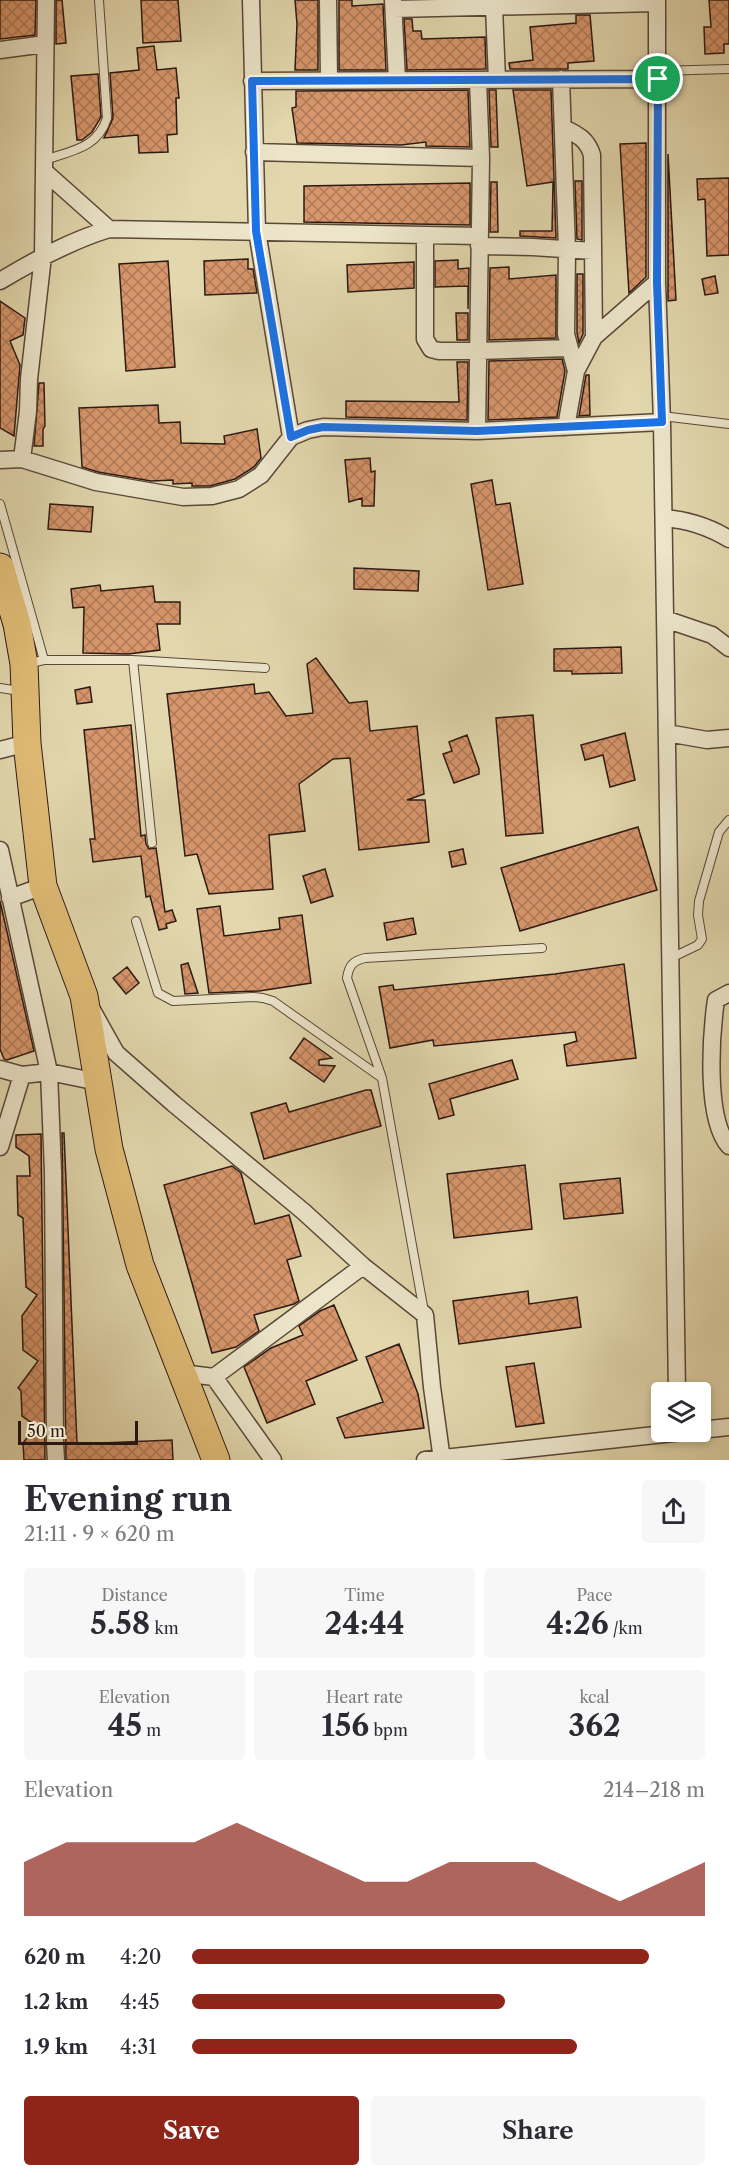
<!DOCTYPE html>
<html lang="en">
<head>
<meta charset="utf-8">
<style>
	body { margin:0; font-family:"Libre Caslon Text",serif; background:#f7f7f7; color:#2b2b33; height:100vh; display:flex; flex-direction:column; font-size:22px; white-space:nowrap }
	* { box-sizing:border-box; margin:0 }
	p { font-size:20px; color:#7c7c81 }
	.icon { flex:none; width:33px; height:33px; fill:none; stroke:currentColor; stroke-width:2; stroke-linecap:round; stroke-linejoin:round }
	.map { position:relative; height:1460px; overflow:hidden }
	.sheet { display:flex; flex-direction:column; background:#fff; flex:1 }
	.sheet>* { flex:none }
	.tools { position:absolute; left:651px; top:1382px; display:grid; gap:12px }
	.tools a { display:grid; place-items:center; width:60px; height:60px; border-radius:6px; background:#fff; box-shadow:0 3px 9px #0003; font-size:30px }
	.scale { position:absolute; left:18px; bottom:15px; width:120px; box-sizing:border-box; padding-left:6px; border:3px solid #2d1912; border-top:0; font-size:16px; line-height:21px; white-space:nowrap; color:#2d1912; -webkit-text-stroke:4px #ece5ca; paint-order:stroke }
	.pin { position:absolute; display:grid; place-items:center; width:51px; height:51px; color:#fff; margin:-26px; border:3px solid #fff; border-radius:50%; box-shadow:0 2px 6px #0007 }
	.round { display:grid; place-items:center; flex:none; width:63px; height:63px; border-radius:6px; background:#f7f7f7 }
	.overview { display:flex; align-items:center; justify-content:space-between; height:102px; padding:0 24px }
	h1 { font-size:33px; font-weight:800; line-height:45px }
	.figures { display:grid; grid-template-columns:repeat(3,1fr); gap:9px; height:102px; padding:6px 24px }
	.figures div { display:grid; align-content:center; border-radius:6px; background:#f7f7f7; text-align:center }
	.figures b { font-size:30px; font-weight:800 }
	.figures small { font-size:16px; font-weight:400 }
	.figures p { font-size:16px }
	.chart { height:168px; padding:12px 24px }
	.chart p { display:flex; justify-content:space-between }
	.chart svg { width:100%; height:108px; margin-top:6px; fill:#8f2418; opacity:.7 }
	.cta { display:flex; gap:12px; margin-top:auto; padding:12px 24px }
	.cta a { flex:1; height:69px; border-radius:6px; background:#8f2418; color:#fff; font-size:24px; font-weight:800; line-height:69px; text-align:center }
	.cta a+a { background:#f7f7f7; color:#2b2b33 }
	ul { padding:0 24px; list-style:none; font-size:20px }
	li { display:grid; grid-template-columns:96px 72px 1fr; align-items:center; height:45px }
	li i { height:15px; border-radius:8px; background:#8f2418 }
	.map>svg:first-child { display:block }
	.building { fill:url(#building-cross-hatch); stroke:#2d1912; stroke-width:1.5 }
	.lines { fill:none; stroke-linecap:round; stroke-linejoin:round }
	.lane-casing { stroke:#5a4839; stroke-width:10 }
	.street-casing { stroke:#5a4839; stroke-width:19 }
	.primary-casing { stroke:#2d1912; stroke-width:29 }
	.lane { stroke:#ece5ca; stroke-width:8 }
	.street { stroke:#ece5ca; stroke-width:16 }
	.primary { stroke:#e1bc76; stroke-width:27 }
	.route-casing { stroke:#fff; stroke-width:12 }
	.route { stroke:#1a73e8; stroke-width:8 }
</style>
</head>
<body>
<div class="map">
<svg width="729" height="1460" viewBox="0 0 729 1460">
	<defs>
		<pattern id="building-cross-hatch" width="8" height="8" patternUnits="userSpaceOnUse" patternTransform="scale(1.5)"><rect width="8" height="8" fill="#d7966c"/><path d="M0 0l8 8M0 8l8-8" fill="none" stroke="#af7a57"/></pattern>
	</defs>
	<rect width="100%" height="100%" fill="#e2d7ad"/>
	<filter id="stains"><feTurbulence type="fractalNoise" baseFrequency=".00333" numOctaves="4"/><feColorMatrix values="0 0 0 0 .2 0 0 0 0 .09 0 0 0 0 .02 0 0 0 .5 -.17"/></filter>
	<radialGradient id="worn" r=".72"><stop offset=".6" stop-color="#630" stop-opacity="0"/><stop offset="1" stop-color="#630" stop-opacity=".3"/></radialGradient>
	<path class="building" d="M0,0H36L35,35L0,39Z
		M56,0H62L66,43L56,44Z
		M141,0H178L181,41L143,43Z
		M295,0H318V70H295L297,24Z
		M339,0H352V6L383,4L386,70H339Z
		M709,0H729V44H724V53L705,54L704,27H711Z
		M576,15H590L594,61L568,63V69H510L509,63L533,60L530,27L576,23Z
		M404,19H412L413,31H421L422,39L485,37L486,69L407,70Z
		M154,46L157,70L176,68L179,98H176L177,134L167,135L168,152L139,153L138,135L104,138L113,118L110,73L139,70L137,48Z
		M98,74L101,117L92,132L82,140H77L71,76Z
		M468,90L470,147L426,146V142L401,145L297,143L292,108L296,107V91Z
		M489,90H496L498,147H491Z
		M513,90H551L556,238L520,236V231H552L553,182L527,186Z
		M646,143V277L629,293L620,144Z
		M668,154L676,300L668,301Z
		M729,178V255L707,256L705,199L698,200L697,179Z
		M575,181H582V240L577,239Z
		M491,182H497L498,232H490Z
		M470,183V225L304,222V186Z
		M248,259V269H253L257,293L205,295L204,261Z
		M458,260V269L469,268L468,309V286L435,287V261Z
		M168,261L175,367L126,371L119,264Z
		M414,262V288L348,292L347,265Z
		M509,267V279L556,275V338L489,340L490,268Z
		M577,274H583V334L579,343L577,333Z
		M715,276L718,293L705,295L702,279Z
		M0,301L25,318L23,335L10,341L20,365L14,436L0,428Z
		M456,313H468V340H457Z
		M562,359L565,371L557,417L488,420L489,361Z
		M457,362H468L467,420L346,417V401L459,402Z
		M586,375H589L590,415L579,416Z
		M39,383H44L45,426L43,429V446H34Z
		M158,405L159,423L180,422L181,443L225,444L224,436L257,429L261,458L254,467L235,479L210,486H192V483L173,484V480L151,481L98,472L82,467L79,408Z
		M370,458L371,472L375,471L374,506H362V498L349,502L345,460Z
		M492,480L496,505L510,503L523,584L488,590L471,484Z
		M50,504L93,507L91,532L48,529Z
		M354,568L419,571L418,591L354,589Z
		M100,585L101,591L153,586L155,602H180V624H157L160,650L128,654L83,653L84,607L73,608L71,589Z
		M621,647L622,673L572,674V671H554V649Z
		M316,658L349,703L367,701L370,731L417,726L424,794L407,800H425L429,842L359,850L350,758L333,759L299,784L305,831L269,835L273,889L209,894L197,854L185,856L167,694L254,684L255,694L269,692L286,716L313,713L307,664Z
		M90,687L92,702L77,704L75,690Z
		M533,715L543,833L506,836L496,718Z
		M131,725L141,836L145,835L146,844L149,849L156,848L165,912L172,910L176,921L166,924L167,928L159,930L150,896L146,897L141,856L93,862L90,839H95L84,730Z
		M625,733L635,780L610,787L603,755L585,760L581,745Z
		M467,735L479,769V774L454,783L443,754L452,751L449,742Z
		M638,827L657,890L520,931L501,868Z
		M463,849L466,864L452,867L449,852Z
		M325,869L333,896L311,903L303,876Z
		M0,901L34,1051L7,1060L4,1059L0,1049Z
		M220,906L224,936L280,929L279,918L302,915L311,983L259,991L209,993L197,909Z
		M413,918L416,934L387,940L384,923Z
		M188,963L198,993L185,994L181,965Z
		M624,964L636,1058L567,1066L564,1045L577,1041L575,1032L434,1046L433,1040L390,1048L379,987L393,985L394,990L555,974Z
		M127,967L139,983L126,994L113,978Z
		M304,1038L332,1058L319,1060V1065L335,1066L324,1082L290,1058Z
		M512,1060L518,1079L450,1099L454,1115L439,1119L429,1084Z
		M366,1090H371L381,1126L264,1159L251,1113L286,1103L289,1112Z
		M62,1133H64L77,1444L172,1440L173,1460H66Z
		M41,1134L45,1460H24L23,1443L36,1426L22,1416L21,1391L18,1388L38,1361L23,1350L22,1316L37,1295L26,1287L23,1218L18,1215L17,1176H30L29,1156L16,1147V1135Z
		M525,1165L532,1229L454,1238L447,1174Z
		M232,1166L241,1173L255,1224L289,1215L301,1256L287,1260L299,1301L294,1304L254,1315L259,1331L236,1347L212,1353L164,1185Z
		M620,1178L623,1213L564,1219L560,1184Z
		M528,1291L529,1304L577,1297L581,1327L459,1344L453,1301Z
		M334,1305L357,1360L306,1381L315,1404L267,1423L244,1367L271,1348L303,1335L299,1326L320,1311Z
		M399,1344L418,1394L424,1428L345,1438L337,1418L383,1402L366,1357Z
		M534,1363L544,1423L516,1427L506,1367Z"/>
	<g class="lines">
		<defs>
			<path id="lane" d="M658,71L729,69
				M44,160C71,151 98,148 107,118L99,0
				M662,416L729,424
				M0,504L44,660
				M133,660L152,843
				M26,664L44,660H133L265,668
				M0,688L20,691
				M136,921L158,993L173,1001L253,997L263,998L273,1001L382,1078
				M671,958L698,945L702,939L698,915L699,901L719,832L729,820
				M424,1312L382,1078L347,978C349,966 352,961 365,958L542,948"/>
			<path id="street" d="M251,0L257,231L291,437
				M328,0L329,81
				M393,0L397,80
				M657,0V282L662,422L677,1392
				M494,7L497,80
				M394,9L657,3
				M0,50L45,44
				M561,79L567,249L566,334L576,371
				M252,81L658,79
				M564,128C578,135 587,139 592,155L594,337
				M254,152L481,158
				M44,171L109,229
				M425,235V339L431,349L439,351H478L568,348
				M479,246L533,247L593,251
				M0,281C35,260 70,241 109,229L479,236
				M566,427L576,371L594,337L657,282
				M477,431L481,158L478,80
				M22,459L28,411L29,379L43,256L46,0
				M0,460L22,459L96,482L183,497L212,496L239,489L261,475L291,437L308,430L323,427L477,431L662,422
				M664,518C688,520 708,526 729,539
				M665,619L712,635L729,648
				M667,733L707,740L729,738
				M0,750L27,743
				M0,850L49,1072L53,1172L55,1443L56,1460
				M10,898L43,886
				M729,993L716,1000C711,1035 705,1119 729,1146
				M92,1010L116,1053L174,1104L304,1212L363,1266L425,1315L432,1387L442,1460
				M0,1069L22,1075L49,1072L98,1082
				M0,1147L22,1075
				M181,1373L214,1377L273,1460
				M214,1377L363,1266
				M700,1430L729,1427
				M425,1460L692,1431"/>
			<path id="primary" d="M0,567L17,624L24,664L27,743L43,886L84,996L109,1149L140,1265L216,1460"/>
		</defs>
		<use href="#lane" class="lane-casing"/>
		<use href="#street" class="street-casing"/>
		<use href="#primary" class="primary-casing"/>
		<use href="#lane" class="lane"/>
		<use href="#street" class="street"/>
		<use href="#primary" class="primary"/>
	</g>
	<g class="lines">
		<defs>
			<path id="route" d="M658,79L657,282L662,422L477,431L323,427L308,430L291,437L256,231L252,81Z"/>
		</defs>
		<use href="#route" class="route-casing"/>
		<use href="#route" class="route"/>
	</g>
	<rect width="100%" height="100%" filter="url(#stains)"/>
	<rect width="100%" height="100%" fill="url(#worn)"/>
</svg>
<div class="tools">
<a><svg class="icon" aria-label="layers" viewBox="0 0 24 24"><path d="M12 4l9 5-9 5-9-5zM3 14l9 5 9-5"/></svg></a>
</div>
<div class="scale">50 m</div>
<div class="pin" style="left:658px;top:79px;background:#1e9e55"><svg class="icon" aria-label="arrive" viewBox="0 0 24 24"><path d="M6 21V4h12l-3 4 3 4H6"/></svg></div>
</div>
<section class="sheet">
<div class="overview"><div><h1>Evening run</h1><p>21:11 · 9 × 620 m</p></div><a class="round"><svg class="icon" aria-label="share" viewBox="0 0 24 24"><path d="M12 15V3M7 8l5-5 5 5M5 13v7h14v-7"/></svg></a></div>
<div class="figures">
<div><p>Distance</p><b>5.58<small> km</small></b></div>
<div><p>Time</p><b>24:44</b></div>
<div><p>Pace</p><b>4:26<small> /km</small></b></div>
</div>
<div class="figures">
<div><p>Elevation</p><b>45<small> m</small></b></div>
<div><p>Heart rate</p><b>156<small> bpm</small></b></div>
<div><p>kcal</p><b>362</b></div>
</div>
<div class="chart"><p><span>Elevation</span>214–218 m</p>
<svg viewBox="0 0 160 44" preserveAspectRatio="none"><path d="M0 44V22L10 14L20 14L30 14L40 14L50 6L60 14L70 22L80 30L90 30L100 22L110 22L120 22L130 30L140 38L150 30L160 22V44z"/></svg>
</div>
<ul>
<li><b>620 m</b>4:20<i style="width:89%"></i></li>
<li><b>1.2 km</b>4:45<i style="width:61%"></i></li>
<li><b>1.9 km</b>4:31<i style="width:75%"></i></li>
</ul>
<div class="cta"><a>Save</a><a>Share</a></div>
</section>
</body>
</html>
